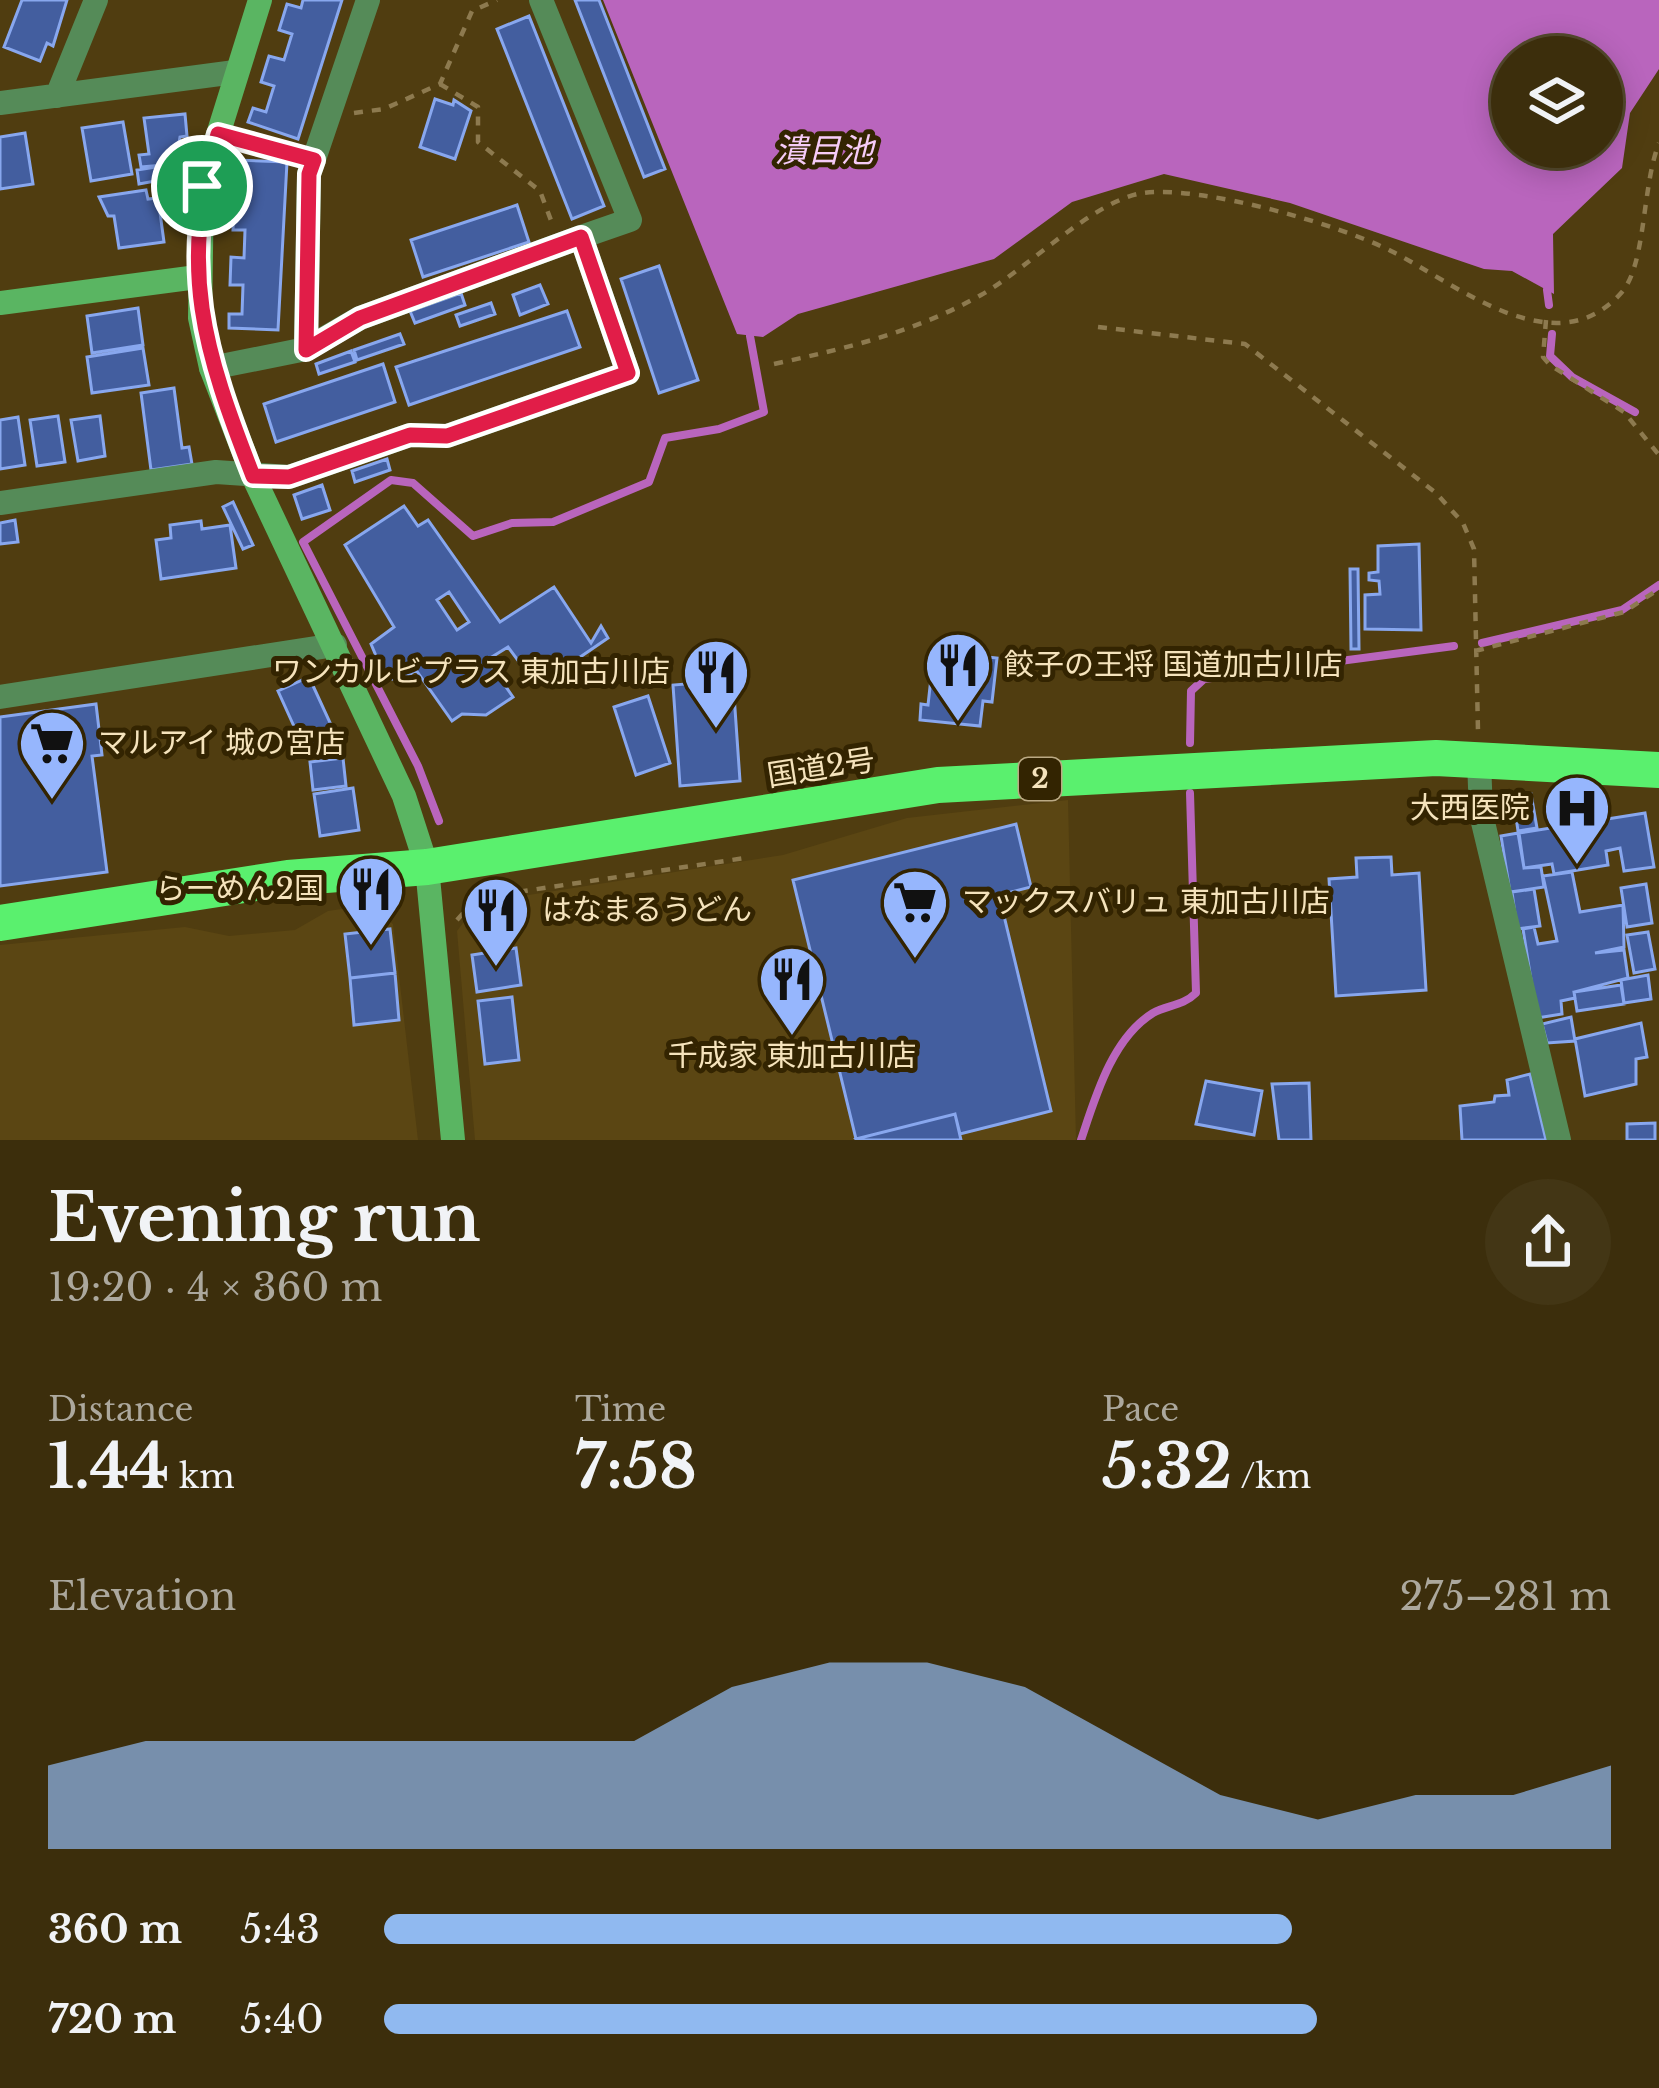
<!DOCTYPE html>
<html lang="en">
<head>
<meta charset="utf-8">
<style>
	body { margin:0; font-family:"Libre Baskerville","Noto Sans JP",serif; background:#433615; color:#f1f3f6; height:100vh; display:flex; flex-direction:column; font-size:45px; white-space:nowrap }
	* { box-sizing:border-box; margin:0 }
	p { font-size:39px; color:#aca89d }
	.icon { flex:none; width:66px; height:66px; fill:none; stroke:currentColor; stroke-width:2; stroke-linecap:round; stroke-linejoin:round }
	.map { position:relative; height:1140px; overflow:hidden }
	.drawer { display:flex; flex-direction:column; background:#3c2e0c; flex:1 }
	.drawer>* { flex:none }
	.controls { position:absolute; left:1491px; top:36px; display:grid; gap:24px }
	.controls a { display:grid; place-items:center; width:132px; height:132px; border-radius:50%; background:#3c2e0c; box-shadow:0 6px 30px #0003,0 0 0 3px #554a2d; font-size:60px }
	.pin { position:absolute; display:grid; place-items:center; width:102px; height:102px; color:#fff; margin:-51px; border:6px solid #fff; border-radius:50%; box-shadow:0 3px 12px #0007 }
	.round { display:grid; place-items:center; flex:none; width:126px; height:126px; border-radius:63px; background:#433615 }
	.summary { display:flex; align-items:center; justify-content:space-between; height:204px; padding:0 48px }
	h1 { font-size:66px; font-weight:800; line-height:90px }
	.stats { display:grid; grid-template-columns:repeat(3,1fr); gap:18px; height:204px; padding:12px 48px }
	.stats div { display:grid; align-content:center }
	.stats b { font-size:60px; font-weight:800 }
	.stats small { font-size:33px; font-weight:400 }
	.stats p { font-size:33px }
	.chart { height:336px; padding:24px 48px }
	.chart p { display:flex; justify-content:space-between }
	.chart svg { width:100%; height:216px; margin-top:12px; fill:#90b9f0; opacity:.7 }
	ul { padding:0 48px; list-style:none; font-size:39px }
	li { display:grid; grid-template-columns:192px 144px 1fr; align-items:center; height:90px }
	li i { height:30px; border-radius:15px; background:#90b9f0 }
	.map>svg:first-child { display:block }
	.built { fill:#5b4613 }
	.water { fill:#b965bd; fill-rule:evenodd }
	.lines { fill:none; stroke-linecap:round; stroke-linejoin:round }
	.stream { stroke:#b965bd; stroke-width:8 }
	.building { fill:#435e9f; stroke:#88a7ee; stroke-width:3; fill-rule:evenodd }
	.path { stroke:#8d7a4f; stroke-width:4.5; stroke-dasharray:9 9; stroke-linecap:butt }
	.street { stroke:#558b58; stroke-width:24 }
	.secondary { stroke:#5ab562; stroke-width:24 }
	.highway { stroke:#5af06e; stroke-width:36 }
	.route-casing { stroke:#fff; stroke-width:24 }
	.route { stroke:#e11d48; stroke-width:15 }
	.labels { text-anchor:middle; stroke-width:10; stroke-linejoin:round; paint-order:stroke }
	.shield { fill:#332401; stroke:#bbaa84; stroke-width:3 }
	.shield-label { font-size:27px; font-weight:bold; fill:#f5e3bc }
	.poi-label { font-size:30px; fill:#f5e3bc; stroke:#332401; text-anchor:start }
	.street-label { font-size:30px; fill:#f5e3bc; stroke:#332401 }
	.water-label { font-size:33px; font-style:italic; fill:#f6ccf7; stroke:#332401 }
</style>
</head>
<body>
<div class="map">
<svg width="1659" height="1140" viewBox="0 0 1659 1140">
	<rect width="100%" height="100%" fill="#503d10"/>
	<path class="built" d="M1068,800L1076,1140H475L457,931L478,903L783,855L907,818Z
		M369,905L393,924L418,1140H0V945L185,927L229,936L295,930L328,911Z"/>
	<path class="water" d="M603,0H1659V69L1630,113L1622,168L1553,234L1554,294L1512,271L1484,269L1290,203L1164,174L1072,202L994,259L798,314L763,337L737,334ZM1512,57H1602V147H1512Z"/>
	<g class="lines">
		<path class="stream" d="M1547,290L1549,305
			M1552,334L1550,356L1572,377L1635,412
			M1482,643L1622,610L1659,585
			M1190,743L1191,691L1204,679L1454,646
			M439,821L418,766L303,542L391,480L413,483L473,536L512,523L553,522L649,482L665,438L719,429L764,412L750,336
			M1081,1140C1095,1098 1112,1038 1153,1013C1167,1005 1183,1006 1196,993L1190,793"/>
	</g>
	<path class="building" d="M22,0H67L53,46L47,43L40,61L4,47Z
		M303,0H342L298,139L248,122L253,108L266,112L274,86L261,82L269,56L284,60L292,34L279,30L287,4L301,8Z
		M575,0H599L665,169L644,177Z
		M529,16L604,206L572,219L497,29Z
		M435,99L453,105L454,100L471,111L455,159L420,147Z
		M185,114L187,136L180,137L175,164L141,167L139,155L149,154L144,118Z
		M123,122L132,174L91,181L82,128Z
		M25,133L33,184L0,189V137Z
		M236,160L287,162L278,330L229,328V314H242L243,285H230L231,257L244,258L245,230H233L234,204L246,205L247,175L235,174Z
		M175,164L177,177L139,184L137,170Z
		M146,190L148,199L158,198L164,242L119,248L114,216H108L99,197Z
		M517,205L529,242L423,277L411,240Z
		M659,266L698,380L659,393L621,279Z
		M540,285L548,304L520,315L513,295Z
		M461,293L465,305L415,323L410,311Z
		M491,303L495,314L460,326L456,315Z
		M138,308L143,345L92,353L87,316Z
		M567,311L580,347L409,405L396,367Z
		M400,334L404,344L357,360L354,350Z
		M143,348L149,385L92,393L87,357Z
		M351,351L355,362L319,374L316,364Z
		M383,364L395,402L276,442L264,404Z
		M174,388L182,448L189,447L192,464L151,470L141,393Z
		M58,416L65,462L37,466L30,420Z
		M100,416L105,456L78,461L71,420Z
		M18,417L25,465L0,469V420Z
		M387,459L390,470L355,482L352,471Z
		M322,485L330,510L302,519L294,495Z
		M233,502L253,545L243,549L223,507Z
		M404,506L418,526L428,520L500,622L554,587L591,643L601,626L608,638L545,681L526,663L522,666L508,647L487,660L513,697L486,715L462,714L452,721L416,670L400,681L385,677L371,644L394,627L345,545ZM449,592L469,622L457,630L437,600Z
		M15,520L18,542L0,544V523Z
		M201,521L202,529L230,525L236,568L161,579L156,540L171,538L170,525Z
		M1419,544L1421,630L1365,629V595L1380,594L1379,581L1369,580V573L1378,572V546Z
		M1350,569H1358L1359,649H1351Z
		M934,651L997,658L992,702L983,701L980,726L920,720L921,704L928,705Z
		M309,677L338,740L307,755L278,691Z
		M733,680L740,781L680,786L673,685Z
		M648,696L670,763L636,775L614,707Z
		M96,704L102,755L92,756L107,872L0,886V717Z
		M343,758L346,786L313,790L310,762Z
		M353,788L359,830L320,836L314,794Z
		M1531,794L1537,828L1518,831L1513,796Z
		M1645,813L1654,867L1624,871L1620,848L1606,851L1608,865L1554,874L1552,864L1524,868L1519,833Z
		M1016,824L1031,887L999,895L1051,1111L960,1134L955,1114L856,1139L793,880Z
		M1518,833L1524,868L1541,867L1544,887L1510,892L1501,836Z
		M1391,857L1392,875L1419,873L1426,990L1336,996L1329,879L1357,877L1356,858Z
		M1572,872L1580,912L1623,905L1624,947L1595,953L1624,950L1628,978L1574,992L1575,998L1561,1001L1562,1014L1537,1018L1523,929L1534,927L1538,944L1557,941L1543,876Z
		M1646,884L1652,923L1627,927L1621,888Z
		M1534,889L1540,926L1517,929L1512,892Z
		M390,929L395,973L350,978L345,934Z
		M1648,932L1655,969L1634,973L1627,935Z
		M516,948L521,985L477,992L472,955Z
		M395,973L399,1020L354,1025L350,978Z
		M1648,975L1651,999L1624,1003L1621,980Z
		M1621,985L1624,1004L1577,1011L1574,992Z
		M512,997L519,1060L485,1064L478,1001Z
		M1571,1017L1575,1041L1547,1043L1542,1024Z
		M1641,1023L1647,1057L1636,1059V1084L1585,1096L1575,1039Z
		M1530,1074L1546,1140H1462L1460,1106L1494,1102L1495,1096L1509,1095L1507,1080Z
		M1206,1081L1262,1091L1254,1135L1196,1124Z
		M1309,1083L1311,1140H1279L1272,1084Z
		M955,1114L961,1140H857L856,1139Z
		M1655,1123V1140H1627V1124Z"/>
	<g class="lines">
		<path class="path" d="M440,84L478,107V142L540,191L552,223
			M354,113L384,109L440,84L472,11L497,0
			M240,141L287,153
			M1546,320L1543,357L1550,365L1624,412L1659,455
			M1098,327L1245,344L1436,493L1463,523L1474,549L1478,731
			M774,364C848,348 915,332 981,295C1027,269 1094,200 1143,193C1201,185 1338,224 1391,251C1454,282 1555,369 1622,292C1646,264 1642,186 1659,143
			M1475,651L1624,612L1659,589
			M457,920L477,898L745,858"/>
		<path class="street" d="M541,0L630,220L581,237
			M57,96L96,0
			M0,103L235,72
			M306,349L309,174L368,0
			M0,503L216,472L289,477L410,435L447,436L628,373L581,237L360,318L306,349L211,368
			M0,697L335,645
			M1479,760L1481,814L1559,1140"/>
		<path class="secondary" d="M260,0L202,186L200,318L211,368L253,476L404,796L427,867L453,1140
			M0,303L197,277"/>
		<path class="highway" d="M0,923L288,878L427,867L938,785L1436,758L1659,770"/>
	</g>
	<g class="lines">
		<defs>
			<path id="route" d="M218,134L314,160L309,174L306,350L360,318L581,237L628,373L447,436L410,435L289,477L253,476C204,350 178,270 218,134Z"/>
		</defs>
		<use href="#route" class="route-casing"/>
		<use href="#route" class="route"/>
	</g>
	<defs>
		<symbol id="restaurant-pin" viewBox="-11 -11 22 30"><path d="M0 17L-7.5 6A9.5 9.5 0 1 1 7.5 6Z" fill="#96b6fd" stroke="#332401"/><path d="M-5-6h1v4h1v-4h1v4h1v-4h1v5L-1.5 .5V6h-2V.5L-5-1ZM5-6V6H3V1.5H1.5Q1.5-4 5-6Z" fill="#111"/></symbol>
		<symbol id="supermarket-pin" viewBox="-11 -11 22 30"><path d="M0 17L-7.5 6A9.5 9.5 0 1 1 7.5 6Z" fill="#96b6fd" stroke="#332401"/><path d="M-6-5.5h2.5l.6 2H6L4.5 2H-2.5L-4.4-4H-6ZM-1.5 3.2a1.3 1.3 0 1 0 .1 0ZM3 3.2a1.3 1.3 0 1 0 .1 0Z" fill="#111"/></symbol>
		<symbol id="hospital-pin" viewBox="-11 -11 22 30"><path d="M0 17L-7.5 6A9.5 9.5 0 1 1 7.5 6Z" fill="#96b6fd" stroke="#332401"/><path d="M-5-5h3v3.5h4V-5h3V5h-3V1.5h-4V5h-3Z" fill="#111"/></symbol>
	</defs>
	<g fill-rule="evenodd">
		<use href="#restaurant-pin" x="920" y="627" width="76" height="104"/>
		<use href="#restaurant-pin" x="678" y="634" width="76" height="104"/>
		<use href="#supermarket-pin" x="14" y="705" width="76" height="104"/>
		<use href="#hospital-pin" x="1539" y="770" width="76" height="104"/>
		<use href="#restaurant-pin" x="333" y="851" width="76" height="104"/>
		<use href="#supermarket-pin" x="877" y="864" width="76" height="104"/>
		<use href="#restaurant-pin" x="458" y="872" width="76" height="104"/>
		<use href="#restaurant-pin" x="754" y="941" width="76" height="104"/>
	</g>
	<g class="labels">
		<rect class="shield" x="1019" y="758" width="42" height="42" rx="9"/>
		<g class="shield-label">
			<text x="1040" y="788">2</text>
		</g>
		<g class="poi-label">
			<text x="1004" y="675">餃子の王将 国道加古川店</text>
			<text x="670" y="682" text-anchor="end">ワンカルビプラス 東加古川店</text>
			<text x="98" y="753">マルアイ 城の宮店</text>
			<text x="1530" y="818" text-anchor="end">大西医院</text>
			<text x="324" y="899" text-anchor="end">らーめん2国</text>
			<text x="962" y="912">マックスバリュ 東加古川店</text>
			<text x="542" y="920">はなまるうどん</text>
			<text x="792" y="1066" text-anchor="middle">千成家 東加古川店</text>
		</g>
		<g class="street-label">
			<text transform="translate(821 768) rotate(-9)" y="10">国道2号</text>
		</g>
		<g class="water-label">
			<text x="824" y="162">潰目池</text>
		</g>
	</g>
</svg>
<div class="controls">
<a><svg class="icon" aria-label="layers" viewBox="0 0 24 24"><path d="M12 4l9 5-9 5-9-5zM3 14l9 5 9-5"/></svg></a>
</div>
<div class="pin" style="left:202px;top:186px;background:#1e9e55"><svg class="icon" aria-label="arrive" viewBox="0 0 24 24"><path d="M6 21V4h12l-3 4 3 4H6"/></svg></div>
</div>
<section class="drawer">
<div class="summary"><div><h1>Evening run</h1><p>19:20 · 4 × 360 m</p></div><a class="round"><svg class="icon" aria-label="share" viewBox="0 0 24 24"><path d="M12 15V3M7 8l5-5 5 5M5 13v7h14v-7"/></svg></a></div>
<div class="stats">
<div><p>Distance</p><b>1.44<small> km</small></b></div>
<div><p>Time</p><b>7:58</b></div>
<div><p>Pace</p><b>5:32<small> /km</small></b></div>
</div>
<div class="chart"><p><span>Elevation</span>275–281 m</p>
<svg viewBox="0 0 160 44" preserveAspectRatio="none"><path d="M0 44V27L10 22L20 22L30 22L40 22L50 22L60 22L70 11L80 6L90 6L100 11L110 22L120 33L130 38L140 33L150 33L160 27V44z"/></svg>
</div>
<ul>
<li><b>360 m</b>5:43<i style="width:74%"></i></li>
<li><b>720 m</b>5:40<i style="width:76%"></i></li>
</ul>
</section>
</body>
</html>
